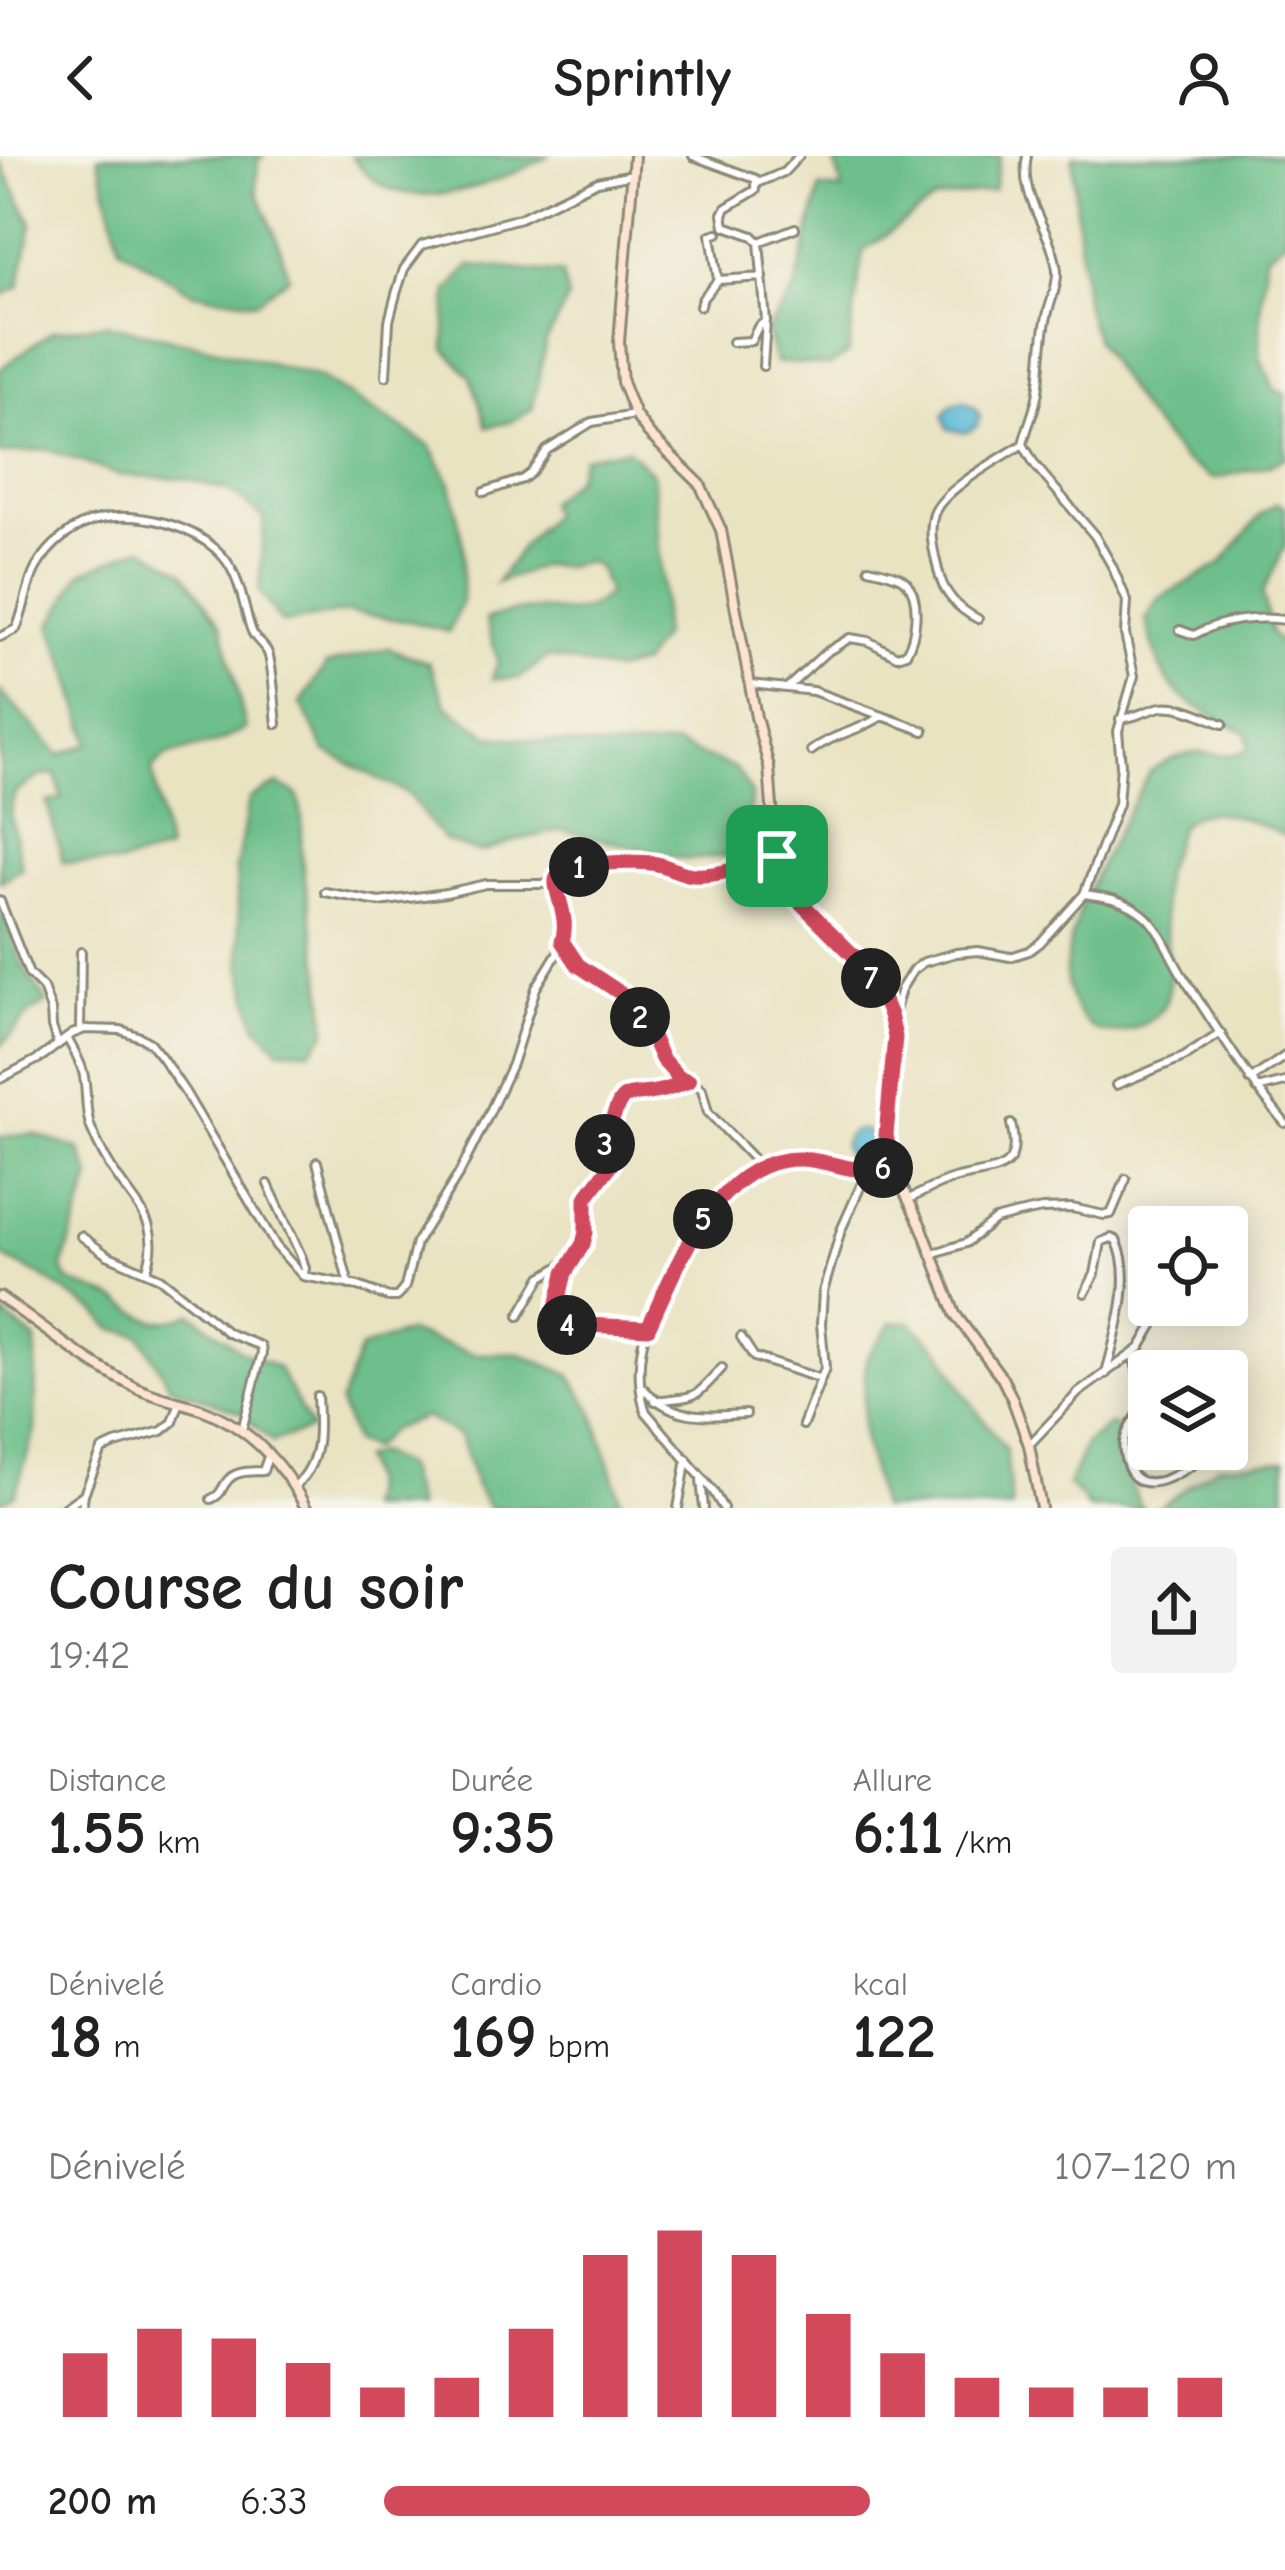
<!DOCTYPE html>
<html lang="fr">
<head>
<meta charset="utf-8">
<style>
	body { margin:0; font-family:"Comic Neue",sans-serif; background:#f2f2f2; color:#222; height:100vh; display:flex; flex-direction:column; font-size:45px; white-space:nowrap }
	* { box-sizing:border-box; margin:0 }
	p { font-size:39px; color:#767676 }
	.icon { flex:none; width:66px; height:66px; fill:none; stroke:currentColor; stroke-width:2; stroke-linecap:round; stroke-linejoin:round }
	.map { position:relative; height:1352px; overflow:hidden }
	.sheet { display:flex; flex-direction:column; background:#fff; flex:1 }
	.sheet>* { flex:none }
	.controls { position:absolute; left:1128px; top:1050px; display:grid; gap:24px }
	.controls a { display:grid; place-items:center; width:120px; height:120px; border-radius:12px; background:#fff; box-shadow:0 6px 30px #0003; font-size:60px }
	.pin { position:absolute; display:grid; place-items:center; width:102px; height:102px; color:#fff; margin:-51px; border-radius:24px; box-shadow:0 6px 18px #0006 }
	.km { position:absolute; width:60px; height:60px; margin:-30px; border-radius:50%; background:#222; color:#fff; font-size:33px; line-height:60px; text-align:center }
	.round { display:grid; place-items:center; flex:none; width:126px; height:126px; border-radius:12px; background:#f2f2f2 }
	.summary { display:flex; align-items:center; justify-content:space-between; height:204px; padding:0 48px }
	h1 { font-size:66px; font-weight:800; line-height:90px }
	.figures { display:grid; grid-template-columns:repeat(3,1fr); gap:18px; height:204px; padding:12px 48px }
	.figures div { display:grid; align-content:center }
	.figures b { font-size:60px; font-weight:800 }
	.figures small { font-size:33px; font-weight:400 }
	.figures p { font-size:33px }
	.chart { height:336px; padding:24px 48px }
	.chart p { display:flex; justify-content:space-between }
	.chart svg { width:100%; height:216px; margin-top:12px; stroke:#d1495b; stroke-width:6 }
	ul { padding:0 48px; list-style:none; font-size:39px }
	li { display:grid; grid-template-columns:192px 144px 1fr; align-items:center; height:90px }
	li i { height:30px; border-radius:15px; background:#d1495b }
	header { display:flex; justify-content:space-between; align-items:center; height:156px; padding:0 48px; background:#fff; font-size:54px; font-weight:800 }
	.map>svg:first-child { display:block }
	.forest { fill:#6ebf8b; stroke:#4c755b; stroke-width:3 }
	.water { fill:#59bad7; stroke:#427281; stroke-width:3 }
	.lines { fill:none; stroke-linecap:round; stroke-linejoin:round }
	.street-casing { stroke:#8a8776; stroke-width:12 }
	.secondary-casing { stroke:#8a8776; stroke-width:14 }
	.street { stroke:#fff; stroke-width:6 }
	.secondary { stroke:#fde4d0; stroke-width:8 }
	.route-casing { stroke:#fff; stroke-width:24 }
	.route { stroke:#d1495b; stroke-width:15 }
</style>
</head>
<body>
<header><svg class="icon" aria-label="back" viewBox="0 0 24 24"><path d="M15 5l-7 7 7 7"/></svg>Sprintly<svg class="icon" aria-label="person" viewBox="0 0 24 24"><circle cx="12" cy="8" r="4"/><path d="M4 21q1-7 8-7t8 7"/></svg></header>
<div class="map">
<svg width="1285" height="1352" viewBox="0 0 1285 1352">
	<rect width="100%" height="100%" fill="#f7f3e8"/>
	<filter id="ink" filterUnits="userSpaceOnUse"><feTurbulence type="fractalNoise" baseFrequency=".00833" numOctaves="2"/><feDisplacementMap in="SourceGraphic" scale="24" xChannelSelector="R" yChannelSelector="G"/><feConvolveMatrix kernelMatrix="1 2 1 2 8 2 1 2 1" color-interpolation-filters="sRGB"/></filter>
	<filter id="wash" filterUnits="userSpaceOnUse"><feTurbulence type="fractalNoise" baseFrequency=".004" numOctaves="4" result="noise"/><feDisplacementMap in="SourceGraphic" scale="48" xChannelSelector="R" yChannelSelector="G"/><feGaussianBlur stdDeviation="2.7" result="paint"/><feColorMatrix in="noise" values="0 0 0 0 0 0 0 0 0 0 0 0 0 0 0 0 0 1.4 0 .05"/><feComposite in="paint" operator="in"/></filter>
	<g filter="url(#wash)">
		<rect width="100%" height="100%" fill="#e9e3c2"/>
		<path class="forest" d="M98,0H263L258,4L256,33L277,83L289,121L256,146L191,136L120,91Z
			M351,0H548C504,25 426,56 378,27C368,21 359,8 351,0Z
			M846,0H1000L994,34L935,44L863,95L848,197L830,210L775,206L766,175L795,134L820,32L842,34L835,4Z
			M1073,0H1285V84L1266,99L1260,156V202L1275,234L1285,238V302L1266,310L1213,323L1182,303L1141,254L1096,185L1086,151L1076,56Z
			M0,6L32,67L19,131L0,140Z
			M471,109L562,118L568,142L546,185L532,254L510,266L487,271L471,221L445,193L448,135Z
			M105,168L205,190L319,221L430,290L451,328L463,390L462,445L449,476L414,466L347,456L282,467L259,435L264,362L230,335L186,323L119,319L46,293L0,298V213L53,175Z
			M627,293L653,318L662,429V480L642,508L616,515L548,501L519,522L492,523L498,505L486,463C499,460 512,455 525,454C561,450 576,468 608,438L599,413L588,406L563,411L544,409L496,427L522,391L551,359L548,346L575,323L583,301Z
			M1277,347L1285,351V390L1262,438L1272,479L1285,492V680C1259,668 1207,641 1182,668C1177,674 1175,685 1172,693C1169,702 1165,711 1163,719C1157,751 1178,820 1165,847C1156,868 1115,885 1094,873C1077,862 1066,837 1066,817C1066,759 1121,668 1150,616C1165,606 1180,597 1198,597C1219,596 1232,604 1249,592L1247,577C1178,541 1164,542 1146,463L1160,442L1221,408L1261,358Z
			M142,391L183,415L222,470L246,573L216,587L167,599L152,612L167,695L119,708L63,706L47,646L62,643L56,618L39,620L14,638L10,657L22,712L0,726V535L60,599L90,587L70,520L51,470L81,417Z
			M388,492L429,507L447,550L490,580L616,593L675,589L736,613L752,638L743,691L724,700L688,704L562,674L517,684L481,697L444,684L408,638L325,595L301,547L326,509Z
			M278,628L297,638C307,667 298,683 303,711C311,767 325,821 326,877L311,894L279,893L256,869L241,809L236,713L249,643Z
			M4,758C11,776 15,797 25,814C32,826 41,834 47,847L30,857L0,891V761Z
			M34,978L80,994L91,1022L62,1112L69,1126C85,1131 102,1136 117,1144C149,1162 154,1174 191,1157L241,1195L278,1212L311,1273L272,1286L240,1256L170,1230L140,1179L112,1173L97,1156L41,1120L0,1099V981Z
			M2,1158L36,1184L35,1274L15,1338L0,1347Z
			M892,1166H910L941,1195L966,1240L1006,1294L1012,1352H880L862,1276L866,1203Z
			M407,1176L474,1198H520L570,1219L593,1255L623,1352H489L476,1331L460,1280L425,1261L392,1273L371,1293L354,1286L340,1247L360,1193Z
			M1111,1268L1125,1274L1118,1293L1139,1348L1144,1352H1088L1083,1343L1068,1329L1086,1287Z
			M378,1297L405,1311L417,1352H365C371,1332 370,1321 361,1303Z
			M1285,1304V1352H1208L1203,1348L1194,1352H1158L1218,1309Z"/>
		<path class="water" d="M964,246L975,252L980,261L976,271L965,277L948,273L943,260L951,249Z
			M844 990a16 16 0 1 1 32 0a16 16 0 1 1-32 0Z"/>
	</g>
	<g filter="url(#ink)">
		<g class="lines">
			<defs>
				<path id="street" d="M693,0L756,23V34L726,52L723,58L725,70L753,80L759,86L766,165L763,210
					M758,27L784,16L799,0
					M718,77L711,79L718,124L763,121
					M759,86L795,72
					M700,150L703,142L718,124
					M732,186L751,185L758,171L766,165
					M386,220L389,165L396,138L404,113L422,89L520,62L597,25L633,18
					M484,336L523,323L531,317L547,294L592,266L635,259
					M978,463C958,453 943,437 938,414C934,396 928,376 934,358C943,333 1000,303 1023,288
					M1180,474L1194,479C1220,464 1255,460 1285,464
					M0,481L16,473C25,454 26,430 36,412C49,389 74,368 100,363C142,354 210,373 231,412C242,431 244,453 251,473C254,483 262,487 267,495C273,505 275,553 277,568
					M751,528L813,535L924,575
					M788,531L825,497L850,482L868,485L897,500L906,497C916,481 921,443 907,427C900,418 880,415 869,412
					M1120,563C1135,562 1147,554 1161,551C1182,548 1204,561 1223,568
					M811,595C836,576 858,576 882,560
					M325,736L379,746L446,737L486,728H555
					M1084,738C1107,741 1126,744 1144,759C1162,774 1171,803 1184,822C1216,871 1247,922 1285,967
					M0,745L29,818L43,832L51,854L52,871L58,888
					M562,785L578,809L624,840L646,867L662,903L679,923L693,926L702,933L708,956L761,1011
					M892,866L901,833L913,814L924,806L956,797L978,795L1010,801L1029,795L1040,787L1084,738L1118,648L1121,609L1118,575L1134,520L1125,478L1127,445L1112,410L1095,380L1035,309L1023,288C1027,270 1036,253 1038,235C1042,210 1041,185 1047,160C1050,145 1058,131 1057,115C1053,74 1018,43 1027,0
					M80,875L81,796
					M67,882C73,893 80,904 83,916C88,935 84,954 91,972C98,989 107,1007 118,1022C141,1054 162,1073 146,1116L160,1122L228,1177L261,1190L262,1197L242,1274
					M0,923L40,902L72,878L85,873L121,874L140,881L150,887L162,902L185,936L276,1090L303,1120L358,1130L388,1141H397L405,1131L416,1087L460,1016L487,962L512,908L536,832L558,796L565,775L566,764L555,728L557,720L567,712L654,707L690,719H705L777,701
					M1250,924L1285,900
					M1116,929L1184,901L1221,877
					M1257,933L1285,926
					M317,1006L349,1129
					M268,1028L302,1102L305,1112L304,1118
					M909,1043C924,1036 938,1027 954,1023C991,1012 1024,1021 1011,968
					M81,1080L107,1099L146,1116
					M931,1098L966,1087L995,1064L1018,1058L1042,1053L1072,1052L1104,1059L1111,1058L1126,1023
					M1085,1137L1095,1118L1101,1086L1111,1082L1116,1084C1135,1121 1115,1179 1106,1218
					M519,1160L542,1121L569,1105
					M648,1172L567,1168L560,1166C545,1132 582,1104 585,1078C587,1065 581,1051 587,1040C593,1029 603,1020 610,1009C605,993 605,988 610,971C623,929 624,943 660,935C670,933 680,929 689,925
					M741,1181L754,1201L821,1223
					M1133,1197L1145,1249C1138,1259 1128,1270 1125,1282C1122,1290 1124,1302 1128,1311C1141,1341 1175,1320 1194,1308
					M644,1233C675,1265 705,1260 746,1258
					M655,1245C698,1239 692,1246 722,1212
					M803,1269L825,1212L821,1168L823,1136L841,1074L867,1016
					M1029,1289L1078,1237L1140,1192L1165,1149
					M701,1324L704,1352
					M295,1330C322,1306 319,1273 317,1240
					M211,1343C223,1338 220,1333 228,1324C236,1314 252,1316 263,1315L269,1298
					M64,1352L84,1338
					M82,1352L84,1338L102,1294L115,1288L162,1275L173,1266L180,1246
					M678,1352L687,1303
					M723,1352L713,1335L646,1256C639,1237 638,1211 642,1191C645,1173 655,1156 663,1139C688,1086 718,1018 782,1005C811,998 836,1013 865,1016C874,1017 883,1012 892,1010"/>
				<path id="secondary" d="M634,0L619,186L622,226L635,259L649,278L700,328L721,374L756,561L769,611L775,690L782,715L796,742L868,817L890,859L895,881L886,979L892,1010L922,1072L955,1158L1002,1222L1012,1242L1029,1289L1041,1352
					M0,1141C43,1171 84,1205 131,1229C152,1241 178,1245 201,1253C249,1271 283,1308 306,1352"/>
			</defs>
			<use href="#street" class="street-casing"/>
			<use href="#secondary" class="secondary-casing"/>
			<use href="#street" class="street"/>
			<use href="#secondary" class="secondary"/>
		</g>
	</g>
	<g class="lines" filter="url(#ink)">
		<defs>
			<path id="route" d="M777,700L796,742L855,801L881,839L890,859L895,881L886,979L892,1010C855,1021 837,1005 801,1003C717,1001 677,1110 648,1172L566,1168L560,1166L556,1154L565,1117L583,1088L586,1076V1042L610,1010C605,994 605,988 610,971C623,929 624,943 660,935C670,933 680,929 689,925L679,922L662,903L646,867L625,840L578,809L562,785C571,760 551,732 557,721C565,706 641,704 657,708C673,712 686,721 703,719C728,718 753,707 777,700Z"/>
		</defs>
		<use href="#route" class="route-casing"/>
		<use href="#route" class="route"/>
	</g>
</svg>
<div class="controls">
<a><svg class="icon" aria-label="locate" viewBox="0 0 24 24"><circle cx="12" cy="12" r="6"/><path d="M12 2v4M12 18v4M2 12h4M18 12h4"/></svg></a>
<a><svg class="icon" aria-label="layers" viewBox="0 0 24 24"><path d="M12 4l9 5-9 5-9-5zM3 14l9 5 9-5"/></svg></a>
</div>
<div class="pin" style="left:777px;top:700px;background:#1e9e55"><svg class="icon" aria-label="arrive" viewBox="0 0 24 24"><path d="M6 21V4h12l-3 4 3 4H6"/></svg></div>
<b class="km" style="left:579px;top:711px">1</b>
<b class="km" style="left:640px;top:861px">2</b>
<b class="km" style="left:605px;top:988px">3</b>
<b class="km" style="left:567px;top:1169px">4</b>
<b class="km" style="left:703px;top:1063px">5</b>
<b class="km" style="left:883px;top:1012px">6</b>
<b class="km" style="left:871px;top:822px">7</b>
</div>
<section class="sheet">
<div class="summary"><div><h1>Course du soir</h1><p>19:42</p></div><a class="round"><svg class="icon" aria-label="share" viewBox="0 0 24 24"><path d="M12 15V3M7 8l5-5 5 5M5 13v7h14v-7"/></svg></a></div>
<div class="figures">
<div><p>Distance</p><b>1.55<small> km</small></b></div>
<div><p>Durée</p><b>9:35</b></div>
<div><p>Allure</p><b>6:11<small> /km</small></b></div>
</div>
<div class="figures">
<div><p>Dénivelé</p><b>18<small> m</small></b></div>
<div><p>Cardio</p><b>169<small> bpm</small></b></div>
<div><p>kcal</p><b>122</b></div>
</div>
<div class="chart"><p><span>Dénivelé</span>107–120 m</p>
<svg viewBox="0 0 160 44" preserveAspectRatio="none"><path d="M5 44V31M15 44V26M25 44V28M35 44V33M45 44V38M55 44V36M65 44V26M75 44V11M85 44V6M95 44V11M105 44V23M115 44V31M125 44V36M135 44V38M145 44V38M155 44V36"/></svg>
</div>
<ul>
<li><b>200 m</b>6:33<i style="width:57%"></i></li>
</ul>
</section>
</body>
</html>
